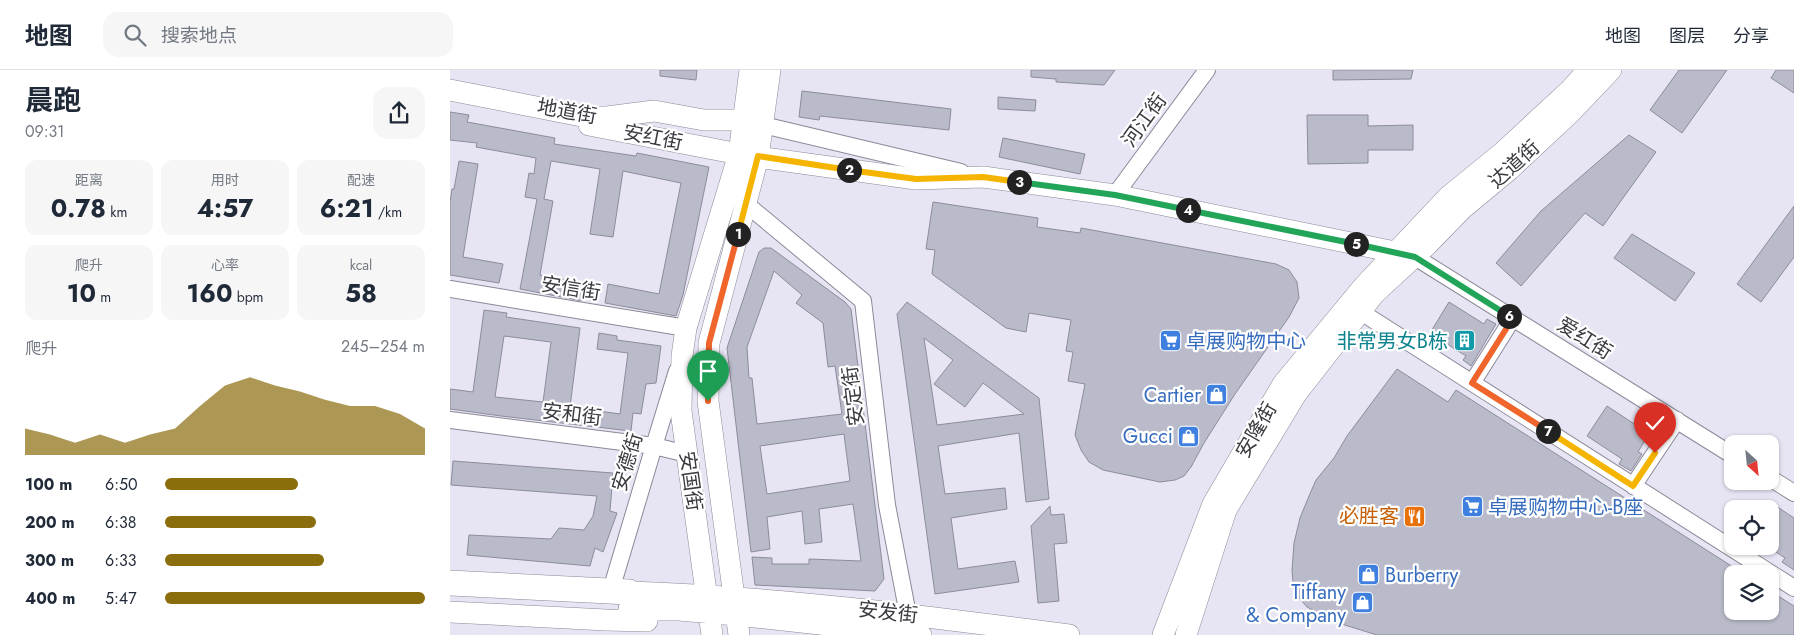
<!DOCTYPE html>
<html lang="zh">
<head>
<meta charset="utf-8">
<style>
	body { margin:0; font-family:Jost,"Noto Sans SC",sans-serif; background:#f6f6f7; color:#1f2937; height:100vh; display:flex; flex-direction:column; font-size:19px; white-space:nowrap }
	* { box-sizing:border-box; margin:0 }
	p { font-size:16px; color:#747a83 }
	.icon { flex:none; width:28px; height:28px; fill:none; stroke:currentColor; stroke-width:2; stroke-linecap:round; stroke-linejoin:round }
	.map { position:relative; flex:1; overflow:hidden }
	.panel { display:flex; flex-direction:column; background:#fff; width:450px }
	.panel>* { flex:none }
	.needle { width:32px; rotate:153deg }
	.tools { position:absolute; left:1274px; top:365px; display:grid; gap:10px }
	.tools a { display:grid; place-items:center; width:55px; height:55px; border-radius:10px; background:#fff; box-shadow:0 1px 4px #0004; font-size:25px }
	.pin { position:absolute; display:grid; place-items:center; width:42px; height:42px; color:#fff; margin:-51px -21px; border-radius:50% 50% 50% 0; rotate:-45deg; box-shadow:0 0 5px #0007 }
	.pin .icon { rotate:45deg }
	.km { position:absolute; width:25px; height:25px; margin:-12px; border-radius:50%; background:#222; color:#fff; font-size:14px; line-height:25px; text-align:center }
	.round { display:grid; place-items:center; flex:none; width:52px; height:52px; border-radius:15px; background:#f6f6f7 }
	.summary { display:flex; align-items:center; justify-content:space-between; height:85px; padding:0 25px }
	h1 { font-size:28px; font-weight:700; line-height:38px }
	.stats { display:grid; grid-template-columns:repeat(3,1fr); gap:8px; height:85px; padding:5px 25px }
	.stats div { display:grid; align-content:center; border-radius:12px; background:#f6f6f7; text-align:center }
	.stats b { font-size:25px; font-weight:700 }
	.stats small { font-size:14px; font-weight:400 }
	.stats p { font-size:14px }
	.chart { height:140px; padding:10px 25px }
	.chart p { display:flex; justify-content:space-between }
	.chart svg { width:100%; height:90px; margin-top:5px; fill:#8a6d0c; opacity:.7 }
	ul { padding:0 25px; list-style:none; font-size:16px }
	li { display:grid; grid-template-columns:80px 60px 1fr; align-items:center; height:38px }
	li i { height:12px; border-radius:6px; background:#8a6d0c }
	header { display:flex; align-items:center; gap:30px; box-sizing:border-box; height:70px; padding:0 25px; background:#fff; border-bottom:1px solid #e0e1e3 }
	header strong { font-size:24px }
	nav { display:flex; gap:28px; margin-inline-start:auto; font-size:18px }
	.search { width:350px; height:45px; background:#f6f6f7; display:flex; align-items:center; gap:12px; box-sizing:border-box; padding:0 18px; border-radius:15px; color:#747a83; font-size:19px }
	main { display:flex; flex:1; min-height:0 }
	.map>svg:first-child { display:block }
	.building { fill:#babbca; stroke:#8c8c9b; fill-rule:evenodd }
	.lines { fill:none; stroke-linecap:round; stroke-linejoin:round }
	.minor-casing { stroke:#8b8997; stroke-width:18 }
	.major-casing { stroke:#8b8997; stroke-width:22 }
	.highway-casing { stroke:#8b8997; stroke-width:26 }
	.minor { stroke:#fff; stroke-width:16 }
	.major { stroke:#fff; stroke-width:21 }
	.highway { stroke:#fff; stroke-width:25 }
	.split-1-casing { stroke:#fff; stroke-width:10 }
	.split-2-casing { stroke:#fff; stroke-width:10 }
	.split-3-casing { stroke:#fff; stroke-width:10 }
	.split-4-casing { stroke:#fff; stroke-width:10 }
	.split-5-casing { stroke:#fff; stroke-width:10 }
	.split-6-casing { stroke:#fff; stroke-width:10 }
	.split-7-casing { stroke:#fff; stroke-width:10 }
	.split-8-casing { stroke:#fff; stroke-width:10 }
	.split-1 { stroke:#f0652b; stroke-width:6 }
	.split-2 { stroke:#f5b400; stroke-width:6 }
	.split-3 { stroke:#f5b400; stroke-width:6 }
	.split-4 { stroke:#22a559; stroke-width:6 }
	.split-5 { stroke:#22a559; stroke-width:6 }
	.split-6 { stroke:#22a559; stroke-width:6 }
	.split-7 { stroke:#f0652b; stroke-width:6 }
	.split-8 { stroke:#f5b400; stroke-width:6 }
	.labels { text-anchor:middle; stroke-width:4.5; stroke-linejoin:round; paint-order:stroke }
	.street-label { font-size:20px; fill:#3b3a40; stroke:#fff }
	.shop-label { font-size:20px; fill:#366cbe; stroke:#fff; text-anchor:start }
	.culture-label { font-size:20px; fill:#0d838f; stroke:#fff; text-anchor:end }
	.food-label { font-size:20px; fill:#c56008; stroke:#fff; text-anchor:end }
</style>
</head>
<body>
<header>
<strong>地图</strong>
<div class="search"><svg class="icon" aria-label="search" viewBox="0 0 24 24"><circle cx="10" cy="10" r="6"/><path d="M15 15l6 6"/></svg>搜索地点</div>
<nav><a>地图</a><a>图层</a><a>分享</a></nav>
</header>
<main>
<section class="panel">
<div class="summary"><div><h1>晨跑</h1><p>09:31</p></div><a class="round"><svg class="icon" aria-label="share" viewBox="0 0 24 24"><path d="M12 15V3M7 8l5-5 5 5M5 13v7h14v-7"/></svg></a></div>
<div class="stats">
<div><p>距离</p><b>0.78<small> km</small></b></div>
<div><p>用时</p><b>4:57</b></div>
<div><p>配速</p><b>6:21<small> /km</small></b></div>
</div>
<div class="stats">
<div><p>爬升</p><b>10<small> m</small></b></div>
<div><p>心率</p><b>160<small> bpm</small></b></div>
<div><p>kcal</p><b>58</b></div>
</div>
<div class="chart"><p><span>爬升</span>245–254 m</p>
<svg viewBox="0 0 160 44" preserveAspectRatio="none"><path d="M0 44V31L10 34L20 38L30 34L40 38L50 34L60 31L70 20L80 10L90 6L100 10L110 13L120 17L130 20L140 20L150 24L160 31V44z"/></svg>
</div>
<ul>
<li><b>100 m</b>6:50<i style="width:51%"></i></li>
<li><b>200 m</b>6:38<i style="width:58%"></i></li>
<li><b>300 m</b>6:33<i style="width:61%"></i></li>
<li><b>400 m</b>5:47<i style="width:100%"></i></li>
</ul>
</section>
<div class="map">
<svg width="1344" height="565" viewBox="0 0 1344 565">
	<rect width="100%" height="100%" fill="#e7e4f4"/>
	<path class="building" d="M210,0H247L246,10L210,6Z
		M581,0H665L654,15L606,12V9L581,7Z
		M883,0H963L961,9L883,10Z
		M1229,0H1277L1232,63L1200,40Z
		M1326,0H1344V23L1321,8Z
		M352,21L501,39L499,60L370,46L369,50L349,47Z
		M548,27L586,30L585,41L548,39Z
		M0,42L19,45L17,52L105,68L104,74L186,86L187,83L259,97L233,225L226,246L155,233L158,214L209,224L231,113L173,101L163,167L140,164L150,99L101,91L94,129L103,131L90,205L135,213L132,231L70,219L87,129L75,127L79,103L84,104L86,88L26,77L27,73L0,70Z
		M857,45H918V56L963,55V80H918V93L858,94Z
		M1179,65L1206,82L1153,156L1135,143L1071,216L1046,193L1091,141Z
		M553,68L635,84L630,104L549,87Z
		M9,91L28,94L13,187L53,194L49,213L0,205V132L2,119H4Z
		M483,132L588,148L587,157L630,163L631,158L826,194L839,200L847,212L849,228L839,247L785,324L754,373L741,397L734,406L725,410L710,412L653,400L639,392L631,380L625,365L635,314L618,311L623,282L616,281L621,250L579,243L576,262L556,258L482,204L485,180L476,179Z
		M1344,136V187L1311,232L1287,214Z
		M1182,164L1245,203L1225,231L1164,188Z
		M314,178H321L395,232L401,239L434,509L425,521L305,515L302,487L322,488V494H359V489L411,491L403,434L369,439L372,472L355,474L352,441L317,447L320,479L301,482L277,278L309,182ZM324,201L352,225L346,233L373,253L378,297L385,296L392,344L307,354L302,308H299L297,277ZM394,364L400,411L317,424L310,376Z
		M457,232L589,328L599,429L576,432L569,363L488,376L495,424L555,418L557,439L501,448L508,499L565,491L569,512L485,524L447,244ZM474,268L503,290L484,314L515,337L533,313L574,344L487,355Z
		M999,232L1034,254L1037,249L1046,254L1021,296L1013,290L1016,286L980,263Z
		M34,240L57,243L56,247L130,258L120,337L170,344L178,283L147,279L149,263L167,266V270L211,276L206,313L196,314L191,344L183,343L181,361L51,346L0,339V319L23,322ZM54,266L101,272L93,332L45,327Z
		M947,299L998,332L1006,320L1294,504H1282V541H1320V521L1344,536V565H927L885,552L857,537L844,522L842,501L844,473L850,448L859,426L866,410L884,388L897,366Z
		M1157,336L1192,359L1195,354L1202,359L1188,382L1192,384L1181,401L1169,394L1172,389L1137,366Z
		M3,391L163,403L160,441L167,443L153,482L145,478L140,496L17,485L19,465L101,469L109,458L134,460L143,446L147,426L1,415Z
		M1320,432L1344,448V500L1332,492L1335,488L1320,478Z
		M600,436L601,445L614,444L617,473L604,474L609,531L588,533L581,456Z"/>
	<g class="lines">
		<defs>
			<path id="minor" d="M313,55L511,102
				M665,125L757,0
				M296,134L413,231L437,435L460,555
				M954,184L965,187L1282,385
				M0,219L236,258
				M911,242L1344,518
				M1022,313L1063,248
				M0,350L204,376L237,384
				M1320,408L1344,423
				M1183,416L1227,350
				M164,510L204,376L227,301"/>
			<path id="major" d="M0,20L137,47H157L204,41L254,50H293
				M139,55L289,84
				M308,87L466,109L533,107L665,125L945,182
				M179,522C327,527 473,546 619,565
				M179,539L229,540L286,545L471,565
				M0,542L156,550L197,551
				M262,565L231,341L232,286L236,258L289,84L300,0
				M289,565L258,331L259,273L308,87L320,0
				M713,565L763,434L833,314L914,216L998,127L1052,83L1120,20L1138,0
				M736,565L776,440L846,324L924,224L977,175L1012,139L1059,100L1120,43L1161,0"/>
			<path id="highway" d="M0,513L179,522"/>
		</defs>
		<use href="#minor" class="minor-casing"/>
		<use href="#major" class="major-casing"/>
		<use href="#highway" class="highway-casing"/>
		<use href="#minor" class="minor"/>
		<use href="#major" class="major"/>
		<use href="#highway" class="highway"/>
	</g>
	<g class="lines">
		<defs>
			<path id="split-1" d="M258,331L259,273L288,164"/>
			<path id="split-2" d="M288,164L308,86L399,100"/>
			<path id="split-3" d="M399,100L466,109L533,107L569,112"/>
			<path id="split-4" d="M569,112L665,125L738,140"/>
			<path id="split-5" d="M738,140L906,174"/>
			<path id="split-6" d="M906,174L965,187L1059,246"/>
			<path id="split-7" d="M1059,246L1063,248L1022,313L1098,361"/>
			<path id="split-8" d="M1098,361L1183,416L1205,383"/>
		</defs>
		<use href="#split-1" class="split-1-casing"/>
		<use href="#split-2" class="split-2-casing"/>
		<use href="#split-3" class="split-3-casing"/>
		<use href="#split-4" class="split-4-casing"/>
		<use href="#split-5" class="split-5-casing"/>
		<use href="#split-6" class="split-6-casing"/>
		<use href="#split-7" class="split-7-casing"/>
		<use href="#split-8" class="split-8-casing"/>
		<use href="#split-1" class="split-1"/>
		<use href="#split-2" class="split-2"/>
		<use href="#split-3" class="split-3"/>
		<use href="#split-4" class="split-4"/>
		<use href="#split-5" class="split-5"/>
		<use href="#split-6" class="split-6"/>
		<use href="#split-7" class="split-7"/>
		<use href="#split-8" class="split-8"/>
	</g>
	<defs>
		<symbol id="supermarket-square" viewBox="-11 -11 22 22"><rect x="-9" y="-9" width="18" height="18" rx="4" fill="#3f7fe0" stroke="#fff"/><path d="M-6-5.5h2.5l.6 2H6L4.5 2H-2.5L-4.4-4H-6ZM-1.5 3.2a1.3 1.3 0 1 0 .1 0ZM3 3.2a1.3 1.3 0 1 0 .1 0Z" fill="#fff"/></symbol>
		<symbol id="building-square" viewBox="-11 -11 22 22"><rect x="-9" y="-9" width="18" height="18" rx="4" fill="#0f9aa8" stroke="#fff"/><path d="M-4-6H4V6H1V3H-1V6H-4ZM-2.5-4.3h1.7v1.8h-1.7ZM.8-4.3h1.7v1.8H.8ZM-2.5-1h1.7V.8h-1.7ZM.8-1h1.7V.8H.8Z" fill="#fff"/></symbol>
		<symbol id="shop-square" viewBox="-11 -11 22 22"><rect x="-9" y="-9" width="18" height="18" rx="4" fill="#3f7fe0" stroke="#fff"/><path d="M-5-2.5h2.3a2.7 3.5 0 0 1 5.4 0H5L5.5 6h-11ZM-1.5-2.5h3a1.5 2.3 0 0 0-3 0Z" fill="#fff"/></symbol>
		<symbol id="restaurant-square" viewBox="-11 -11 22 22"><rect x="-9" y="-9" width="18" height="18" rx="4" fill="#e8710a" stroke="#fff"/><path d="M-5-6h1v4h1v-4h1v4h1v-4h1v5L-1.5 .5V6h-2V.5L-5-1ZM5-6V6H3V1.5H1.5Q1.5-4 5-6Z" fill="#fff"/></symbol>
	</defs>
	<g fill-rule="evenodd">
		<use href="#supermarket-square" x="708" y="258" width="25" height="25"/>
		<use href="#building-square" x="1002" y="258" width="25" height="25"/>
		<use href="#shop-square" x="754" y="312" width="25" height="25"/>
		<use href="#shop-square" x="726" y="354" width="25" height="25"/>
		<use href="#supermarket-square" x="1010" y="424" width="25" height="25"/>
		<use href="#restaurant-square" x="952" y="434" width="25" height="25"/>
		<use href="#shop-square" x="906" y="492" width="25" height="25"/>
		<use href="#shop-square" x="900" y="520" width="25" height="25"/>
	</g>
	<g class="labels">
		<g class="street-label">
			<text transform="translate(117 41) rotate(10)" y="7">地道街</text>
			<text transform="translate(694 50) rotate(-54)" y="7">河江街</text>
			<text transform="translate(203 67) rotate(11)" y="7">安红街</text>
			<text transform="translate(1064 94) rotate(-42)" y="7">达道街</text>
			<text transform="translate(121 218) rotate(9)" y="7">安信街</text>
			<text transform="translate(1135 268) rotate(32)" y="7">爱红街</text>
			<text transform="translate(403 326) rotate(-97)" y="7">安定街</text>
			<text transform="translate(122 344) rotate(7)" y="7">安和街</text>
			<text transform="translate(806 360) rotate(-60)" y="7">安隆街</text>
			<text transform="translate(177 392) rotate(-73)" y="7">安德街</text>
			<text transform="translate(241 411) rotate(82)" y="7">安国街</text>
			<text transform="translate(438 542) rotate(6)" y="7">安发街</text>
		</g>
		<g class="shop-label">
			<text x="736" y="278">卓展购物中心</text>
			<text x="751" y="332" text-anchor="end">Cartier</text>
			<text x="723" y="373" text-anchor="end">Gucci</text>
			<text x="1038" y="444">卓展购物中心-B座</text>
			<text x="935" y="512">Burberry</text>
			<text x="896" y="529" text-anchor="end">Tiffany<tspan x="896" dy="23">&amp; Company</tspan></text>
		</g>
		<g class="culture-label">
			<text x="998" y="278">非常男女B栋</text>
		</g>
		<g class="food-label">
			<text x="949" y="453">必胜客</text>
		</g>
	</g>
</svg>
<div class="tools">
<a><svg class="needle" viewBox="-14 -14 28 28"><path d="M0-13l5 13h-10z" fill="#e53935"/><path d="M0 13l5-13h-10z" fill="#747a83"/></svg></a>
<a><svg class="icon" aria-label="locate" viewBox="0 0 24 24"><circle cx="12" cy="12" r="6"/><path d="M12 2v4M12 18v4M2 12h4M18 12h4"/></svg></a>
<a><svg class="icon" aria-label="layers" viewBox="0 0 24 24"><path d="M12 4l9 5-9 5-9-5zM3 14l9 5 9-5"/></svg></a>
</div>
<div class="pin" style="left:258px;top:331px;background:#1e9e55"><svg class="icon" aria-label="arrive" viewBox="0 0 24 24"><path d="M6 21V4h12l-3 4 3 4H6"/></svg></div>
<div class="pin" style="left:1205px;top:383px;background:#d93025"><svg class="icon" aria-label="check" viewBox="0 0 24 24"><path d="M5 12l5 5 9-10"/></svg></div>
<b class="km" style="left:288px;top:164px">1</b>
<b class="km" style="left:399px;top:100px">2</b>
<b class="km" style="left:569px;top:112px">3</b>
<b class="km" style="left:738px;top:140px">4</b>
<b class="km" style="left:906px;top:174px">5</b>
<b class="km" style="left:1059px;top:246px">6</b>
<b class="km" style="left:1098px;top:361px">7</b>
</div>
</main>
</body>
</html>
